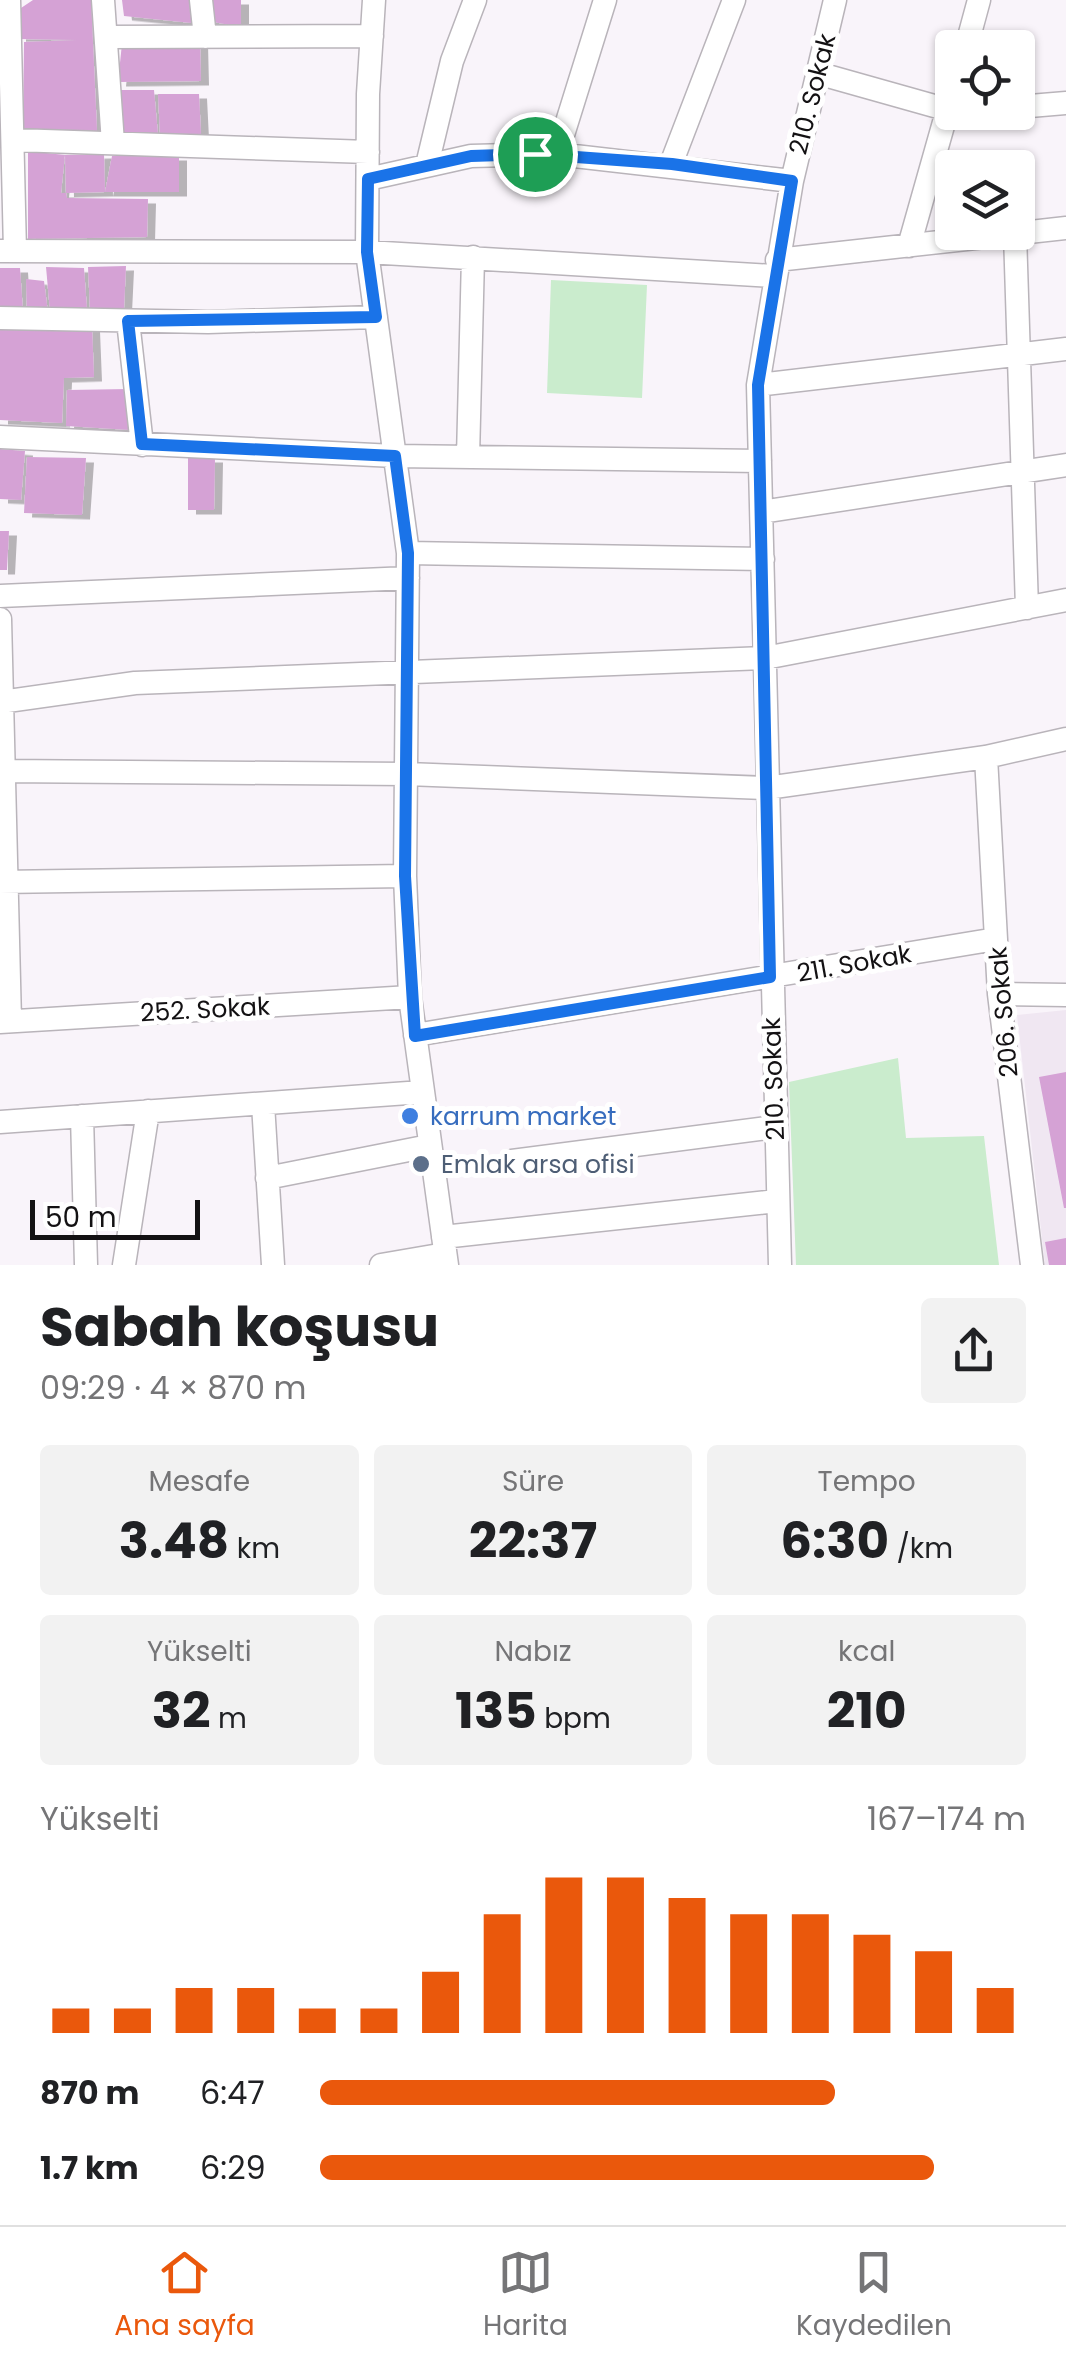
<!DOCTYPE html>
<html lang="tr">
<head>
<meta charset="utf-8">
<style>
	body { margin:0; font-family:Poppins,sans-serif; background:#f2f2f2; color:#202124; height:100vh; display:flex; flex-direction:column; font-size:38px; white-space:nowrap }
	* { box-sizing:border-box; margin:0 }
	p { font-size:32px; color:#757577 }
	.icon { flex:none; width:55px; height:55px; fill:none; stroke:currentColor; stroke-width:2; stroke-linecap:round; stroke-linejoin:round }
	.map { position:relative; height:1265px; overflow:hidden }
	.drawer { display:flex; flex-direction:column; background:#fff; flex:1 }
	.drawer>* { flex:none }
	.buttons { position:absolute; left:935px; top:30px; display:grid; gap:20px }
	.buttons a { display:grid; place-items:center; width:100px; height:100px; border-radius:10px; background:#fff; box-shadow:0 2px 8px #0004; font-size:50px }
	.scale { position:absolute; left:30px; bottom:25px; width:170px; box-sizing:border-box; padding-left:10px; border:5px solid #131113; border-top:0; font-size:28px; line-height:35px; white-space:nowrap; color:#131113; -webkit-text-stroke:8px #fff; paint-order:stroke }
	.pin { position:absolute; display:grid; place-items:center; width:85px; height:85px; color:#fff; margin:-42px; border:5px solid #fff; border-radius:50%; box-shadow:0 2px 10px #0007 }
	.round { display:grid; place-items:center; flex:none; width:105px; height:105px; border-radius:10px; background:#f2f2f2 }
	.headline { display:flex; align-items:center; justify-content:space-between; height:170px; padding:0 40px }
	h1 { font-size:55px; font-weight:700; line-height:75px }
	.stats { display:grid; grid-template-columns:repeat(3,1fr); gap:15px; height:170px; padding:10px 40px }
	.stats div { display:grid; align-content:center; border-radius:10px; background:#f2f2f2; text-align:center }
	.stats b { font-size:50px; font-weight:700 }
	.stats small { font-size:28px; font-weight:400 }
	.stats p { font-size:28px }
	.chart { height:280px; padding:20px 40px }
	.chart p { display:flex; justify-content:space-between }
	.chart svg { width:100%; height:180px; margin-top:10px; stroke:#ea580c; stroke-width:6 }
	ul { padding:0 40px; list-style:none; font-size:32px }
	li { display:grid; grid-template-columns:160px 120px 1fr; align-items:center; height:75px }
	li i { height:25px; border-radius:12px; background:#ea580c }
	.tab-bar { display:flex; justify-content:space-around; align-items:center; height:140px; border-top:2px solid #e0e0e0; background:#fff; font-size:28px; color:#757577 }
	.tab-bar a { display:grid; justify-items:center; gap:5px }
	.tab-bar .selected { color:#ea580c }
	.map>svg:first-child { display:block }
	.built { fill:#f0e7f2 }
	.green { fill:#caeccd }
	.building { fill:#d5a2d5; filter:url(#shadow) }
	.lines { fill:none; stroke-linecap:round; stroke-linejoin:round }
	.minor-casing { stroke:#b9b4ba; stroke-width:25 }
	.minor { stroke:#fff; stroke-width:22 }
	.route-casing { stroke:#fff; stroke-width:20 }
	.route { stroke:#1a73e8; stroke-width:12 }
	.shop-dot { fill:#3f7fe0; stroke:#fff; stroke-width:4 }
	.service-dot { fill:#5c6f8a; stroke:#fff; stroke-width:4 }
	.labels { text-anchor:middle; stroke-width:10; stroke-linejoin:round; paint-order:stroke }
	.street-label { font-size:25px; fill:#131113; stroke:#fff }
	.shop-label { font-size:25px; fill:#366cbe; stroke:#fff; text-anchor:start }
	.service-label { font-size:25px; fill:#4e5e75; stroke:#fff; text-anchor:start }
</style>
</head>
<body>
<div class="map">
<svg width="1066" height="1265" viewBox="0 0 1066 1265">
	<defs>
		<filter id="shadow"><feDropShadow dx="8" dy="4.5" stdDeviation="0" flood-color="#0004"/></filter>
	</defs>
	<rect width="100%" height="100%" fill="#f9f4fa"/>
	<path class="built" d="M1066,1010V1265H1045L1017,1015Z"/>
	<path class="green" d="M551,280L647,285L642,398L547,393Z
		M898,1058L906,1138L984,1136L999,1265H796L789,1082Z"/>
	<path class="building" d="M33,0H91L97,131L23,132L24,42L77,40L18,39V10Z
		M122,0H190L192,23L124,16Z
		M206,0H241V27L208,21Z
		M123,34L200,40L201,81L118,82Z
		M120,90H154L158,135L124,132Z
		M158,94H199L201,134H160Z
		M28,151L65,155L61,193H66L67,198L148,199L147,237L28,239Z
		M104,154L105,192L66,193L65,155Z
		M112,156H179V192H105Z
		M126,266L124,308L90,309L88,267Z
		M46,267L84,268L87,310L50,311Z
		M0,268H20L23,312H0Z
		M26,279L44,281L48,313L27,312Z
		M92,327L94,377L64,378L62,423L0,420V328Z
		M129,389L131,430L66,426L67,390Z
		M0,449L25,451L21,500L0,499Z
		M27,457L86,458L82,515L24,513Z
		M188,458H215L214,510H188Z
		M0,531H9L7,570H0Z
		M1066,1072V1208H1064L1039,1077Z
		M1066,1238V1265H1049L1045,1242Z"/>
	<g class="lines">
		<defs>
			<path id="minor" d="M9,0L15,251
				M103,0L113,143
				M201,0L205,37
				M374,0L368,94L367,252L408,553L405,876L410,997L447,1265
				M107,37L372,36
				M966,48L979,0
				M817,73L952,111
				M1018,107L1066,103
				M15,140L368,152
				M557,154L605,0
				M671,164L734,0
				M427,165L452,61L475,0
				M368,179L471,156L557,154L792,181
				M1015,234L1027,608
				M909,246L952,94
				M0,251L367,252L774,276
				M777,260L1066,228
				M0,318L208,322L376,317
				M128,321L142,445
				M758,385L1066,349
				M0,437L395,456L760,461
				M468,457L473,257
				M762,512L1066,465
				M408,553L763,559
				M0,596L408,578
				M0,619L10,1021
				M0,702L135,683L765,658L1066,600
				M986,757L999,994L1032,1265
				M3,771L407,774L767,788L986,757L1066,739
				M0,882L405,876
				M999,994L1066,995
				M0,1022L410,997
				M415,1035L996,939
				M263,1104L273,1265
				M82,1116L86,1265
				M0,1122L422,1092
				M512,1161L774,1127
				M267,1178L429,1146
				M443,1237L777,1201
				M124,1265L148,1111
				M381,1265L445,1254
				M780,1265L758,385L792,181L835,0"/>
		</defs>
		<use href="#minor" class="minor-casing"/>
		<use href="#minor" class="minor"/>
	</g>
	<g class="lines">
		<defs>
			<path id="route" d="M535,154L672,164L792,181L758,385L770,977L415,1036L405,876L408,553L395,456L142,444L128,321L376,317L367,252L368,179L471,156Z"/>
		</defs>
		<use href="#route" class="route-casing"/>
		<use href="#route" class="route"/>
	</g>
	<circle class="shop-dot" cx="410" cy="1116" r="10"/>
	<circle class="service-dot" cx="421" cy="1164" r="10"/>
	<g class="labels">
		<g class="street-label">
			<text transform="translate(812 94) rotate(-76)" y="9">210. Sokak</text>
			<text transform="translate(854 963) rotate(-10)" y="9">211. Sokak</text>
			<text transform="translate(205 1009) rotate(-3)" y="9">252. Sokak</text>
			<text transform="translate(1003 1012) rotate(-95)" y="9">206. Sokak</text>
			<text transform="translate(773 1079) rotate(-92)" y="9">210. Sokak</text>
		</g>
		<g class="shop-label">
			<text x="430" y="1125">karrum market</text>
		</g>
		<g class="service-label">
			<text x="441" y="1173">Emlak arsa ofisi</text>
		</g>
	</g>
</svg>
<div class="buttons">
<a><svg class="icon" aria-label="locate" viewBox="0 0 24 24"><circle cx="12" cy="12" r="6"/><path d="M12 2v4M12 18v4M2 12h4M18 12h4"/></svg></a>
<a><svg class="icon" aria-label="layers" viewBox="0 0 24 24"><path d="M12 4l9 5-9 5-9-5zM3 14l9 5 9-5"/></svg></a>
</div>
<div class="scale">50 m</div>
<div class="pin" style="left:535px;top:154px;background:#1e9e55"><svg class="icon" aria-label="arrive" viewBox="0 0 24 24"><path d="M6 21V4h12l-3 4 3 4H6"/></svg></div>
</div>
<section class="drawer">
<div class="headline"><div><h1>Sabah koşusu</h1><p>09:29 · 4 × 870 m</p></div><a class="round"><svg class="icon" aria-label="share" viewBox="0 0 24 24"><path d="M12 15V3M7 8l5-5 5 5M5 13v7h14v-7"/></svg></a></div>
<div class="stats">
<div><p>Mesafe</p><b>3.48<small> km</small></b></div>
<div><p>Süre</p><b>22:37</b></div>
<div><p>Tempo</p><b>6:30<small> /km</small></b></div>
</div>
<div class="stats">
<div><p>Yükselti</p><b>32<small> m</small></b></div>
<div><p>Nabız</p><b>135<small> bpm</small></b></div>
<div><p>kcal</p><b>210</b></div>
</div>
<div class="chart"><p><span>Yükselti</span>167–174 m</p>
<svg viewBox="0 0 160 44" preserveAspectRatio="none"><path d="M5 44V38M15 44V38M25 44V33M35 44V33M45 44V38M55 44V38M65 44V29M75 44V15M85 44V6M95 44V6M105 44V11M115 44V15M125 44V15M135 44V20M145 44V24M155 44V33"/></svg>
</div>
<ul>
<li><b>870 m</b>6:47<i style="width:73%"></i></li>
<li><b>1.7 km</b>6:29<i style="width:87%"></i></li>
</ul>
</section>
<nav class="tab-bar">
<a class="selected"><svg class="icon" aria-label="home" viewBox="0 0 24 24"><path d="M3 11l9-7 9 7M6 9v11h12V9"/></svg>Ana sayfa</a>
<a><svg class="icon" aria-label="map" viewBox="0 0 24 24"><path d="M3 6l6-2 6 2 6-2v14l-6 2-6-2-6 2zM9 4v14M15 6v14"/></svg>Harita</a>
<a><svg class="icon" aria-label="saved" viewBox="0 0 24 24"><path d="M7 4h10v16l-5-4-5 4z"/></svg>Kaydedilen</a>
</nav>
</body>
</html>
